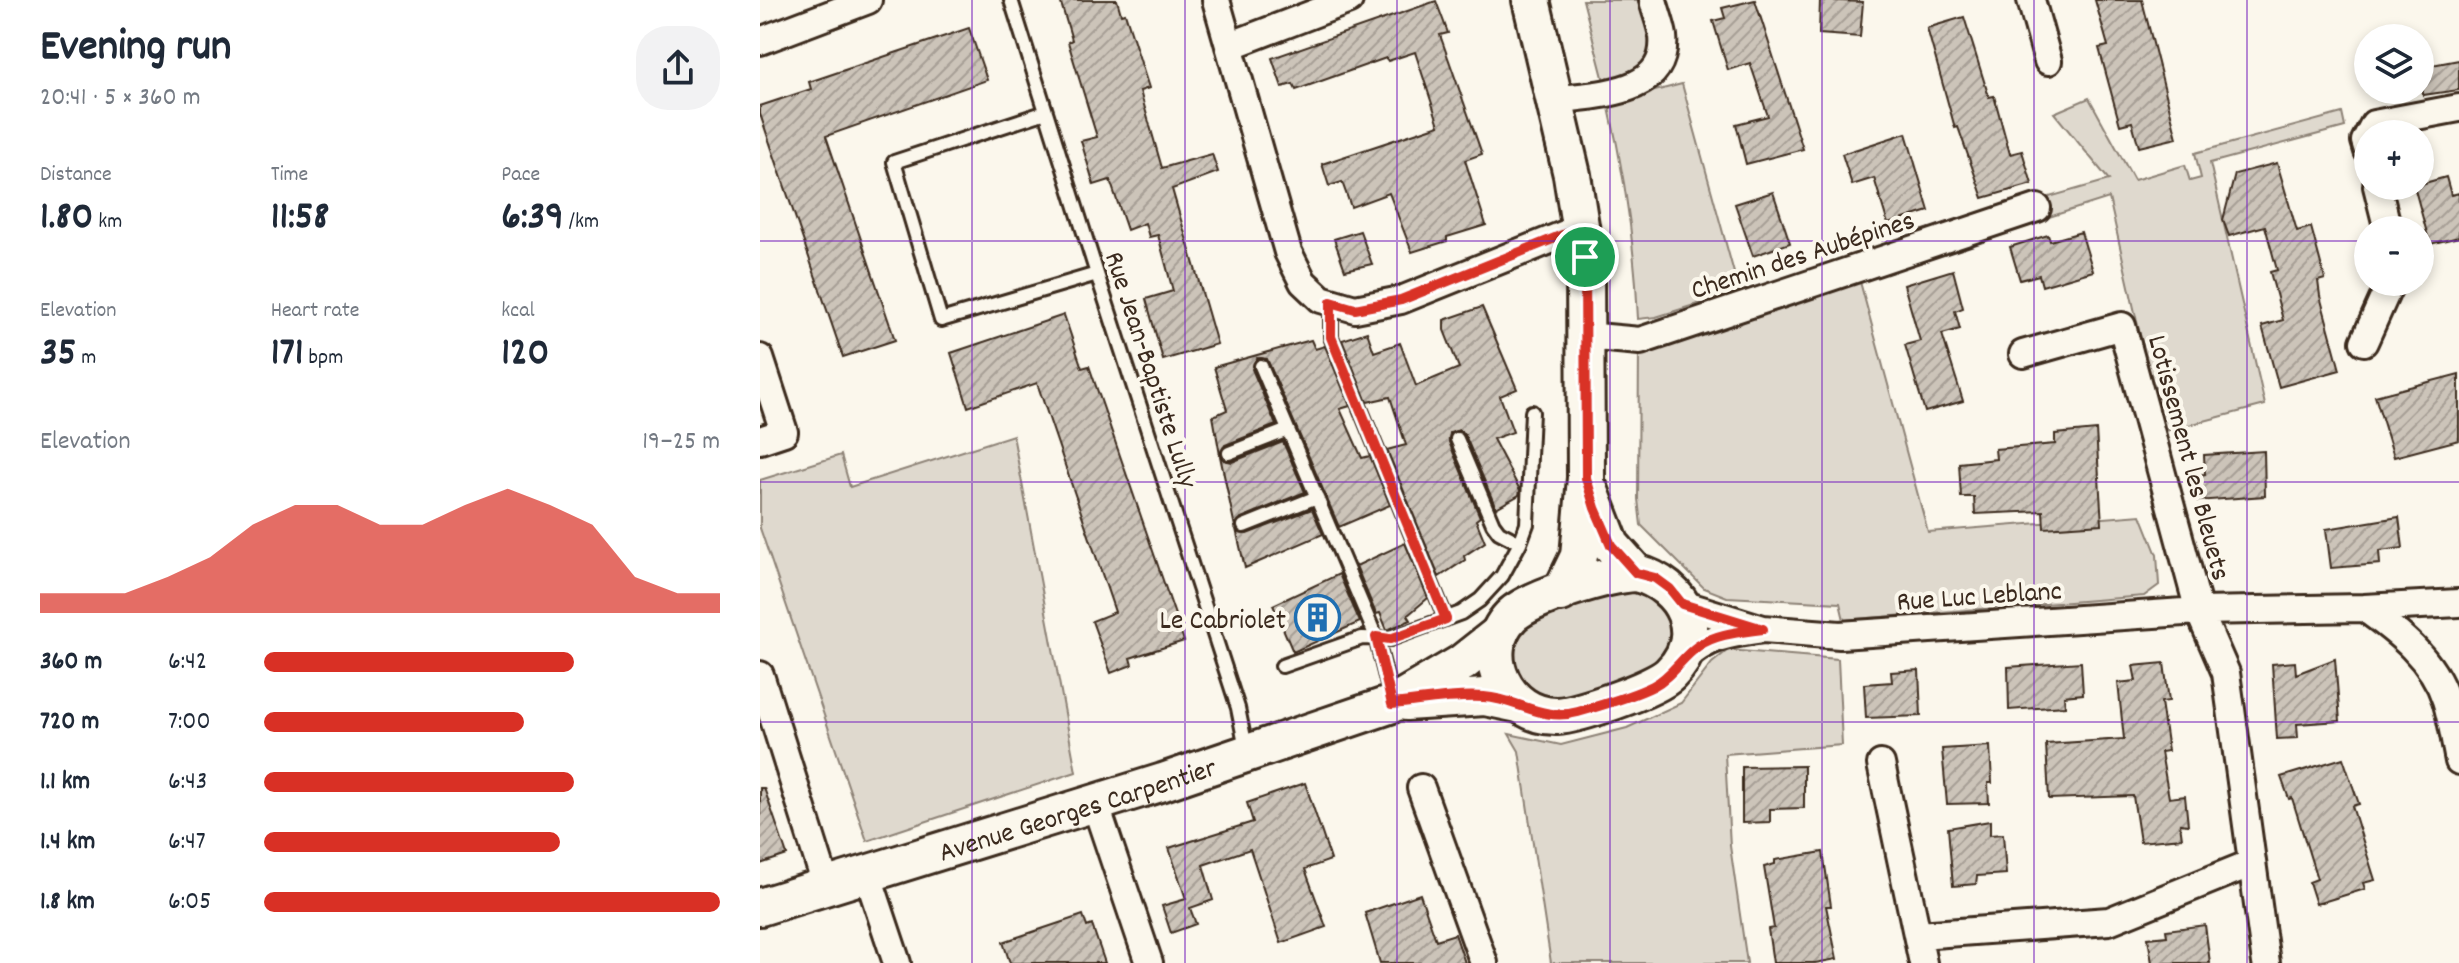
<!DOCTYPE html>
<html lang="en">
<head>
<meta charset="utf-8">
<style>
	body { margin:0; font-family:Dekko,sans-serif; background:#f2f2f3; color:#1f2937; height:100vh; display:flex; flex-direction:column; font-size:30px; white-space:nowrap }
	* { box-sizing:border-box; margin:0 }
	p { font-size:26px; color:#747a83 }
	.icon { flex:none; width:44px; height:44px; fill:none; stroke:currentColor; stroke-width:2; stroke-linecap:round; stroke-linejoin:round }
	.map { position:relative; flex:1; overflow:hidden }
	.details { display:flex; flex-direction:column; background:#fff; width:760px }
	.details>* { flex:none }
	.fabs { position:absolute; left:1594px; top:24px; display:grid; gap:16px }
	.fabs a { display:grid; place-items:center; width:80px; height:80px; border-radius:50%; background:#fff; box-shadow:0 4px 12px #0003; font-size:40px }
	.pin { position:absolute; display:grid; place-items:center; width:68px; height:68px; color:#fff; margin:-34px; border:4px solid #fff; border-radius:50%; box-shadow:0 2px 8px #0007 }
	.round { display:grid; place-items:center; flex:none; width:84px; height:84px; border-radius:32px; background:#f2f2f3 }
	.overview { display:flex; align-items:center; justify-content:space-between; height:136px; padding:0 40px }
	h1 { font-size:44px; font-weight:800; line-height:60px }
	.figures { display:grid; grid-template-columns:repeat(3,1fr); gap:12px; height:136px; padding:8px 40px }
	.figures div { display:grid; align-content:center }
	.figures b { font-size:40px; font-weight:800 }
	.figures small { font-size:22px; font-weight:400 }
	.figures p { font-size:22px }
	.chart { height:224px; padding:16px 40px }
	.chart p { display:flex; justify-content:space-between }
	.chart svg { width:100%; height:144px; margin-top:8px; fill:#d93025; opacity:.7 }
	ul { padding:0 40px; list-style:none; font-size:26px }
	li { display:grid; grid-template-columns:128px 96px 1fr; align-items:center; height:60px }
	li i { height:20px; border-radius:10px; background:#d93025 }
	main { display:flex; flex:1; min-height:0 }
	.map>svg:first-child { display:block }
	.green { fill:#dfd9ce; stroke:#8d8276; stroke-width:2 }
	.building { fill:url(#building-hatch); stroke:#3b2a1e; stroke-width:2 }
	.lines { fill:none; stroke-linecap:round; stroke-linejoin:round }
	.lane-casing { stroke:#3b2a1e; stroke-width:18 }
	.street-casing { stroke:#3b2a1e; stroke-width:32 }
	.secondary-casing { stroke:#3b2a1e; stroke-width:42 }
	.lane { stroke:#fbf7ec; stroke-width:12 }
	.street { stroke:#fbf7ec; stroke-width:26 }
	.secondary { stroke:#fbf7ec; stroke-width:36 }
	.route-casing { stroke:#fff; stroke-width:16 }
	.route { stroke:#d93025; stroke-width:10 }
	.grid { fill:none; stroke:#7b2cbf; stroke-width:2; stroke-opacity:0.55 }
	.labels { text-anchor:middle; stroke-width:8; stroke-linejoin:round; paint-order:stroke }
	.street-label { font-size:28px; fill:#3b2a1e; stroke:#fbf7ec }
	.poi-label { font-size:28px; fill:#3b2a1e; stroke:#fbf7ec; text-anchor:end }
</style>
</head>
<body>
<main>
<section class="details">
<div class="overview"><div><h1>Evening run</h1><p>20:41 · 5 × 360 m</p></div><a class="round"><svg class="icon" aria-label="share" viewBox="0 0 24 24"><path d="M12 15V3M7 8l5-5 5 5M5 13v7h14v-7"/></svg></a></div>
<div class="figures">
<div><p>Distance</p><b>1.80<small> km</small></b></div>
<div><p>Time</p><b>11:58</b></div>
<div><p>Pace</p><b>6:39<small> /km</small></b></div>
</div>
<div class="figures">
<div><p>Elevation</p><b>35<small> m</small></b></div>
<div><p>Heart rate</p><b>171<small> bpm</small></b></div>
<div><p>kcal</p><b>120</b></div>
</div>
<div class="chart"><p><span>Elevation</span>19–25 m</p>
<svg viewBox="0 0 160 44" preserveAspectRatio="none"><path d="M0 44V38L10 38L20 38L30 33L40 27L50 17L60 11L70 11L80 17L90 17L100 11L110 6L120 11L130 17L140 33L150 38L160 38V44z"/></svg>
</div>
<ul>
<li><b>360 m</b>6:42<i style="width:68%"></i></li>
<li><b>720 m</b>7:00<i style="width:57%"></i></li>
<li><b>1.1 km</b>6:43<i style="width:68%"></i></li>
<li><b>1.4 km</b>6:47<i style="width:65%"></i></li>
<li><b>1.8 km</b>6:05<i style="width:100%"></i></li>
</ul>
</section>
<div class="map">
<svg width="1699" height="963" viewBox="0 0 1699 963">
	<defs>
		<pattern id="building-hatch" width="6" height="6" patternUnits="userSpaceOnUse" patternTransform="scale(2)"><rect width="6" height="6" fill="#ccc4b9"/><path d="M-1 1l2-2M0 6l6-6M5 7l2-2" fill="none" stroke="#a79f96"/></pattern>
	</defs>
	<rect width="100%" height="100%" fill="#fbf7ec"/>
	<filter id="ink" filterUnits="userSpaceOnUse"><feTurbulence type="fractalNoise" baseFrequency=".0125" numOctaves="2"/><feDisplacementMap in="SourceGraphic" scale="16" xChannelSelector="R" yChannelSelector="G"/><feConvolveMatrix kernelMatrix="1 2 1 2 8 2 1 2 1" color-interpolation-filters="sRGB"/></filter>
	<g filter="url(#ink)">
		<path class="green" d="M823,0H884L892,31L888,61L870,76L844,81Z
			M922,84L979,291L896,317L878,319C875,244 865,176 848,103Z
			M1329,98L1374,180L1425,165L1430,181L1441,178L1435,153L1582,113L1585,127L1450,163L1505,405L1402,432L1349,198L1267,224L1261,205L1349,180L1294,113Z
			M1099,278L1168,532L1381,515L1397,555L1399,585L1384,596L1084,620L1080,603L967,597L944,588L881,525L878,499L879,347Z
			M253,435L316,772L107,841L0,528V480L81,455L90,487Z
			M881,581L919,622L900,670L792,706L750,676L749,637L760,620Z
			M968,650L1078,659L1082,745L965,754L970,846L987,963H791L759,751L749,734L801,745L867,728L921,703L952,663Z"/>
		<path class="building" d="M300,0H357L361,14L365,13L389,88L380,91L402,168L452,154L458,172L412,189L457,344L403,360L386,299L413,291L398,235L389,237L385,223L367,230L350,180L334,185L321,141L337,137L308,42L312,40Z
			M995,0L1043,149L986,164L976,124L1008,116L990,63L968,70L953,21L965,18L962,8Z
			M1060,0L1103,2L1100,37L1059,34Z
			M1335,0H1382L1417,138L1379,147L1372,122L1360,125L1339,48L1348,46Z
			M676,1L688,33L680,35L722,154L705,160L726,225L687,237V241L652,252L629,193L591,207L582,182L569,186L562,164L679,125L655,52L628,61L626,58L536,90L533,84L522,87L512,58Z
			M1204,17L1229,97L1234,96L1250,154L1262,151L1272,184L1223,198L1198,127L1195,128L1167,28Z
			M209,28L227,80L66,136L135,340L83,357L0,114V106L51,89L49,82Z
			M1699,60V90L1663,95L1661,67Z
			M1146,133L1169,211L1128,224L1114,178L1092,185L1082,154Z
			M1517,163L1537,231L1551,227L1565,279L1558,281L1560,296L1580,370L1519,387L1502,326L1523,320L1510,272L1517,270L1505,226L1469,236L1463,220L1475,174Z
			M1686,177L1691,195L1699,193V237L1670,244L1654,186Z
			M1013,192L1030,243L993,256L975,204Z
			M600,231L612,264L585,270L574,239Z
			M1321,232L1333,271L1282,286L1279,275L1260,280L1250,247L1288,235L1290,241Z
			M1193,270L1203,308L1195,311L1200,329L1182,334L1203,401L1165,412L1145,345L1160,341L1144,285Z
			M722,307L757,389L740,396L753,432L733,439L760,490L759,495L736,508L705,435L699,430L690,433L689,442L720,517L716,520L725,542L704,556L705,560L679,577L627,450L646,445L630,397L607,402L582,340L607,332L614,352L640,343L656,386L699,368L684,330V320Z
			M304,315L322,368L329,366L424,641L370,658L372,665L351,673L332,621L355,612L277,383L208,407L191,353Z
			M551,340L555,349L565,346L590,406L580,409L602,458L610,456L630,505L579,527L507,359L497,358L492,369L516,425L465,445L460,455L453,416L467,410L454,367Z
			M1699,374V440L1634,457L1615,396Z
			M1336,430L1342,524L1284,528L1283,511L1215,514L1214,497H1201L1199,463L1236,459L1235,449L1295,444V434Z
			M523,442L545,492L481,518L475,527L460,456L464,460L472,462Z
			M1504,451L1505,496L1436,501L1435,475L1445,474L1444,455Z
			M552,509L563,534L485,568L476,529L479,533L487,534Z
			M1639,517L1643,548L1619,551L1620,564L1571,568L1566,529Z
			M645,543L668,598L648,615L651,620L627,630L620,613L616,614L596,566Z
			M579,574L600,622L533,652L513,605Z
			M1575,659L1580,721L1537,724L1538,738L1517,739L1512,664L1535,662L1536,674Z
			M1321,662L1323,694L1304,696L1305,706L1249,710L1248,667Z
			M1404,663L1409,701L1401,702L1408,751L1401,752L1409,798L1425,796L1428,825L1420,824L1422,838L1380,842L1373,796L1289,799L1286,744L1364,739L1358,683L1376,681L1373,666Z
			M1159,670L1161,716L1106,718L1104,684L1132,682L1131,672Z
			M1230,746L1232,783H1228L1229,803L1187,804L1182,749Z
			M1583,758L1599,804L1592,806L1615,880L1603,883L1605,889L1556,904L1549,882L1557,879L1532,798L1529,799L1521,777Z
			M1044,766V808L1010,809V822L982,823V767Z
			M545,783L571,860L545,869L566,927L521,943L490,849L443,865L453,900L430,908L436,924L411,933L402,906L426,899L409,848L493,822L487,803Z
			M0,788H4L27,855L0,864Z
			M1230,821V835L1243,834L1246,874L1217,876L1216,884L1193,886L1188,828Z
			M1063,852L1071,906H1066L1077,959L1055,963H1013L1008,929L1014,928L1004,867L1015,864V860Z
			M660,894L676,940L695,934L705,963H620L605,913Z
			M323,915L327,927L332,925L345,963H250L243,942Z
			M1445,925L1450,963H1392L1388,938L1407,936L1406,930Z"/>
		<g class="lines">
			<defs>
				<path id="lane" d="M251,0L337,274L478,708L486,748
					M286,112L134,162L181,320L337,274
					M571,302V337L686,619
					M501,366L616,637L632,701
					M697,439L733,524L739,532L760,543
					M469,453L528,430
					M484,526L557,497
					M522,666L602,638L630,639L701,613L720,600L742,576L760,543L767,524L772,412"/>
				<path id="street" d="M456,0L528,252L543,282L561,299L595,309L641,300L820,228
					M1271,0L1288,61
					M0,41L108,0
					M469,46L589,0
					M794,100C835,94 909,96 903,36C901,24 896,12 893,0
					M1608,151L1605,141L1614,124L1699,108
					M1617,186L1628,230
					M825,336L880,341L1277,208
					M1604,342L1631,282
					M1263,354L1362,326L1439,611L1466,673L1506,963
					M0,358L24,432L0,440
					M1604,608C1638,632 1673,659 1686,700C1692,720 1695,741 1699,761
					M1003,629L1080,635L1439,611L1604,608L1699,603
					M921,661C949,636 967,634 1003,629L922,604
					M0,675L66,885
					M1121,764L1163,963
					M661,788L724,963
					M335,803L389,963
					M107,873L137,963
					M1159,935L1349,921L1492,863"/>
				<g id="secondary">
					<path d="M771,0L812,175L825,257L826,478L819,556L801,593"/>
					<path d="M830,491L851,545L876,573"/>
					<path d="M876,573C924,585 949,636 910,674C895,689 818,715 797,716C746,717 715,653 751,616C770,597 849,574 876,573Z"/>
					<path d="M646,702L725,697L759,704"/>
					<path id="s1" d="M0,907L403,782L632,704L702,663L740,633"/>
				</g>
			</defs>
			<use href="#lane" class="lane-casing"/>
			<use href="#street" class="street-casing"/>
			<use href="#secondary" class="secondary-casing"/>
			<use href="#lane" class="lane"/>
			<use href="#street" class="street"/>
			<use href="#secondary" class="secondary"/>
		</g>
	</g>
	<g class="lines" filter="url(#ink)">
		<defs>
			<path id="route" d="M820,228L825,257L826,478L835,508L851,545L876,573L895,578L910,589L922,604L1003,629C981,632 957,633 938,646C921,658 912,676 893,686C871,697 842,705 818,712C781,722 759,699 724,697C694,695 662,701 632,704L616,637L630,639L686,619L571,337V302L595,309L641,300Z"/>
		</defs>
		<use href="#route" class="route-casing"/>
		<use href="#route" class="route"/>
	</g>
	<path class="grid" d="M212,0V963M425,0V963M637,0V963M850,0V963M1062,0V963M1274,0V963M1487,0V963M0,241H1608M1660,241H1699M0,482H1699M0,722H1699"/>
	<defs>
		<symbol id="building-ring" viewBox="-11 -11 22 22"><circle r="9.5" fill="#fbf7ec" stroke="#1f6fb2" stroke-width="1.5"/><path d="M-4-6H4V6H1V3H-1V6H-4ZM-2.5-4.3h1.7v1.8h-1.7ZM.8-4.3h1.7v1.8H.8ZM-2.5-1h1.7V.8h-1.7ZM.8-1h1.7V.8H.8Z" fill="#1f6fb2"/></symbol>
	</defs>
	<g fill-rule="evenodd">
		<use href="#building-ring" x="532" y="592" width="51" height="51"/>
	</g>
	<g class="labels">
		<g class="street-label">
			<text transform="translate(1042 253) rotate(-18)" y="10">Chemin des Aubépines</text>
			<text transform="translate(393 369) rotate(72)" y="10">Rue Jean-Baptiste Lully</text>
			<text transform="translate(1431 457) rotate(75)" y="10">Lotissement les Bleuets</text>
			<text transform="translate(1219 594) rotate(-4)" y="10">Rue Luc Leblanc</text>
			<text dy="10" stroke="none"><textPath href="#s1" startOffset="332">Avenue Georges Carpentier</textPath></text>
		</g>
		<g class="poi-label">
			<text x="526" y="628">Le Cabriolet</text>
		</g>
	</g>
</svg>
<div class="fabs">
<a><svg class="icon" aria-label="layers" viewBox="0 0 24 24"><path d="M12 4l9 5-9 5-9-5zM3 14l9 5 9-5"/></svg></a>
<a>+</a>
<a>−</a>
</div>
<div class="pin" style="left:825px;top:257px;background:#1e9e55"><svg class="icon" aria-label="arrive" viewBox="0 0 24 24"><path d="M6 21V4h12l-3 4 3 4H6"/></svg></div>
</div>
</main>
</body>
</html>
